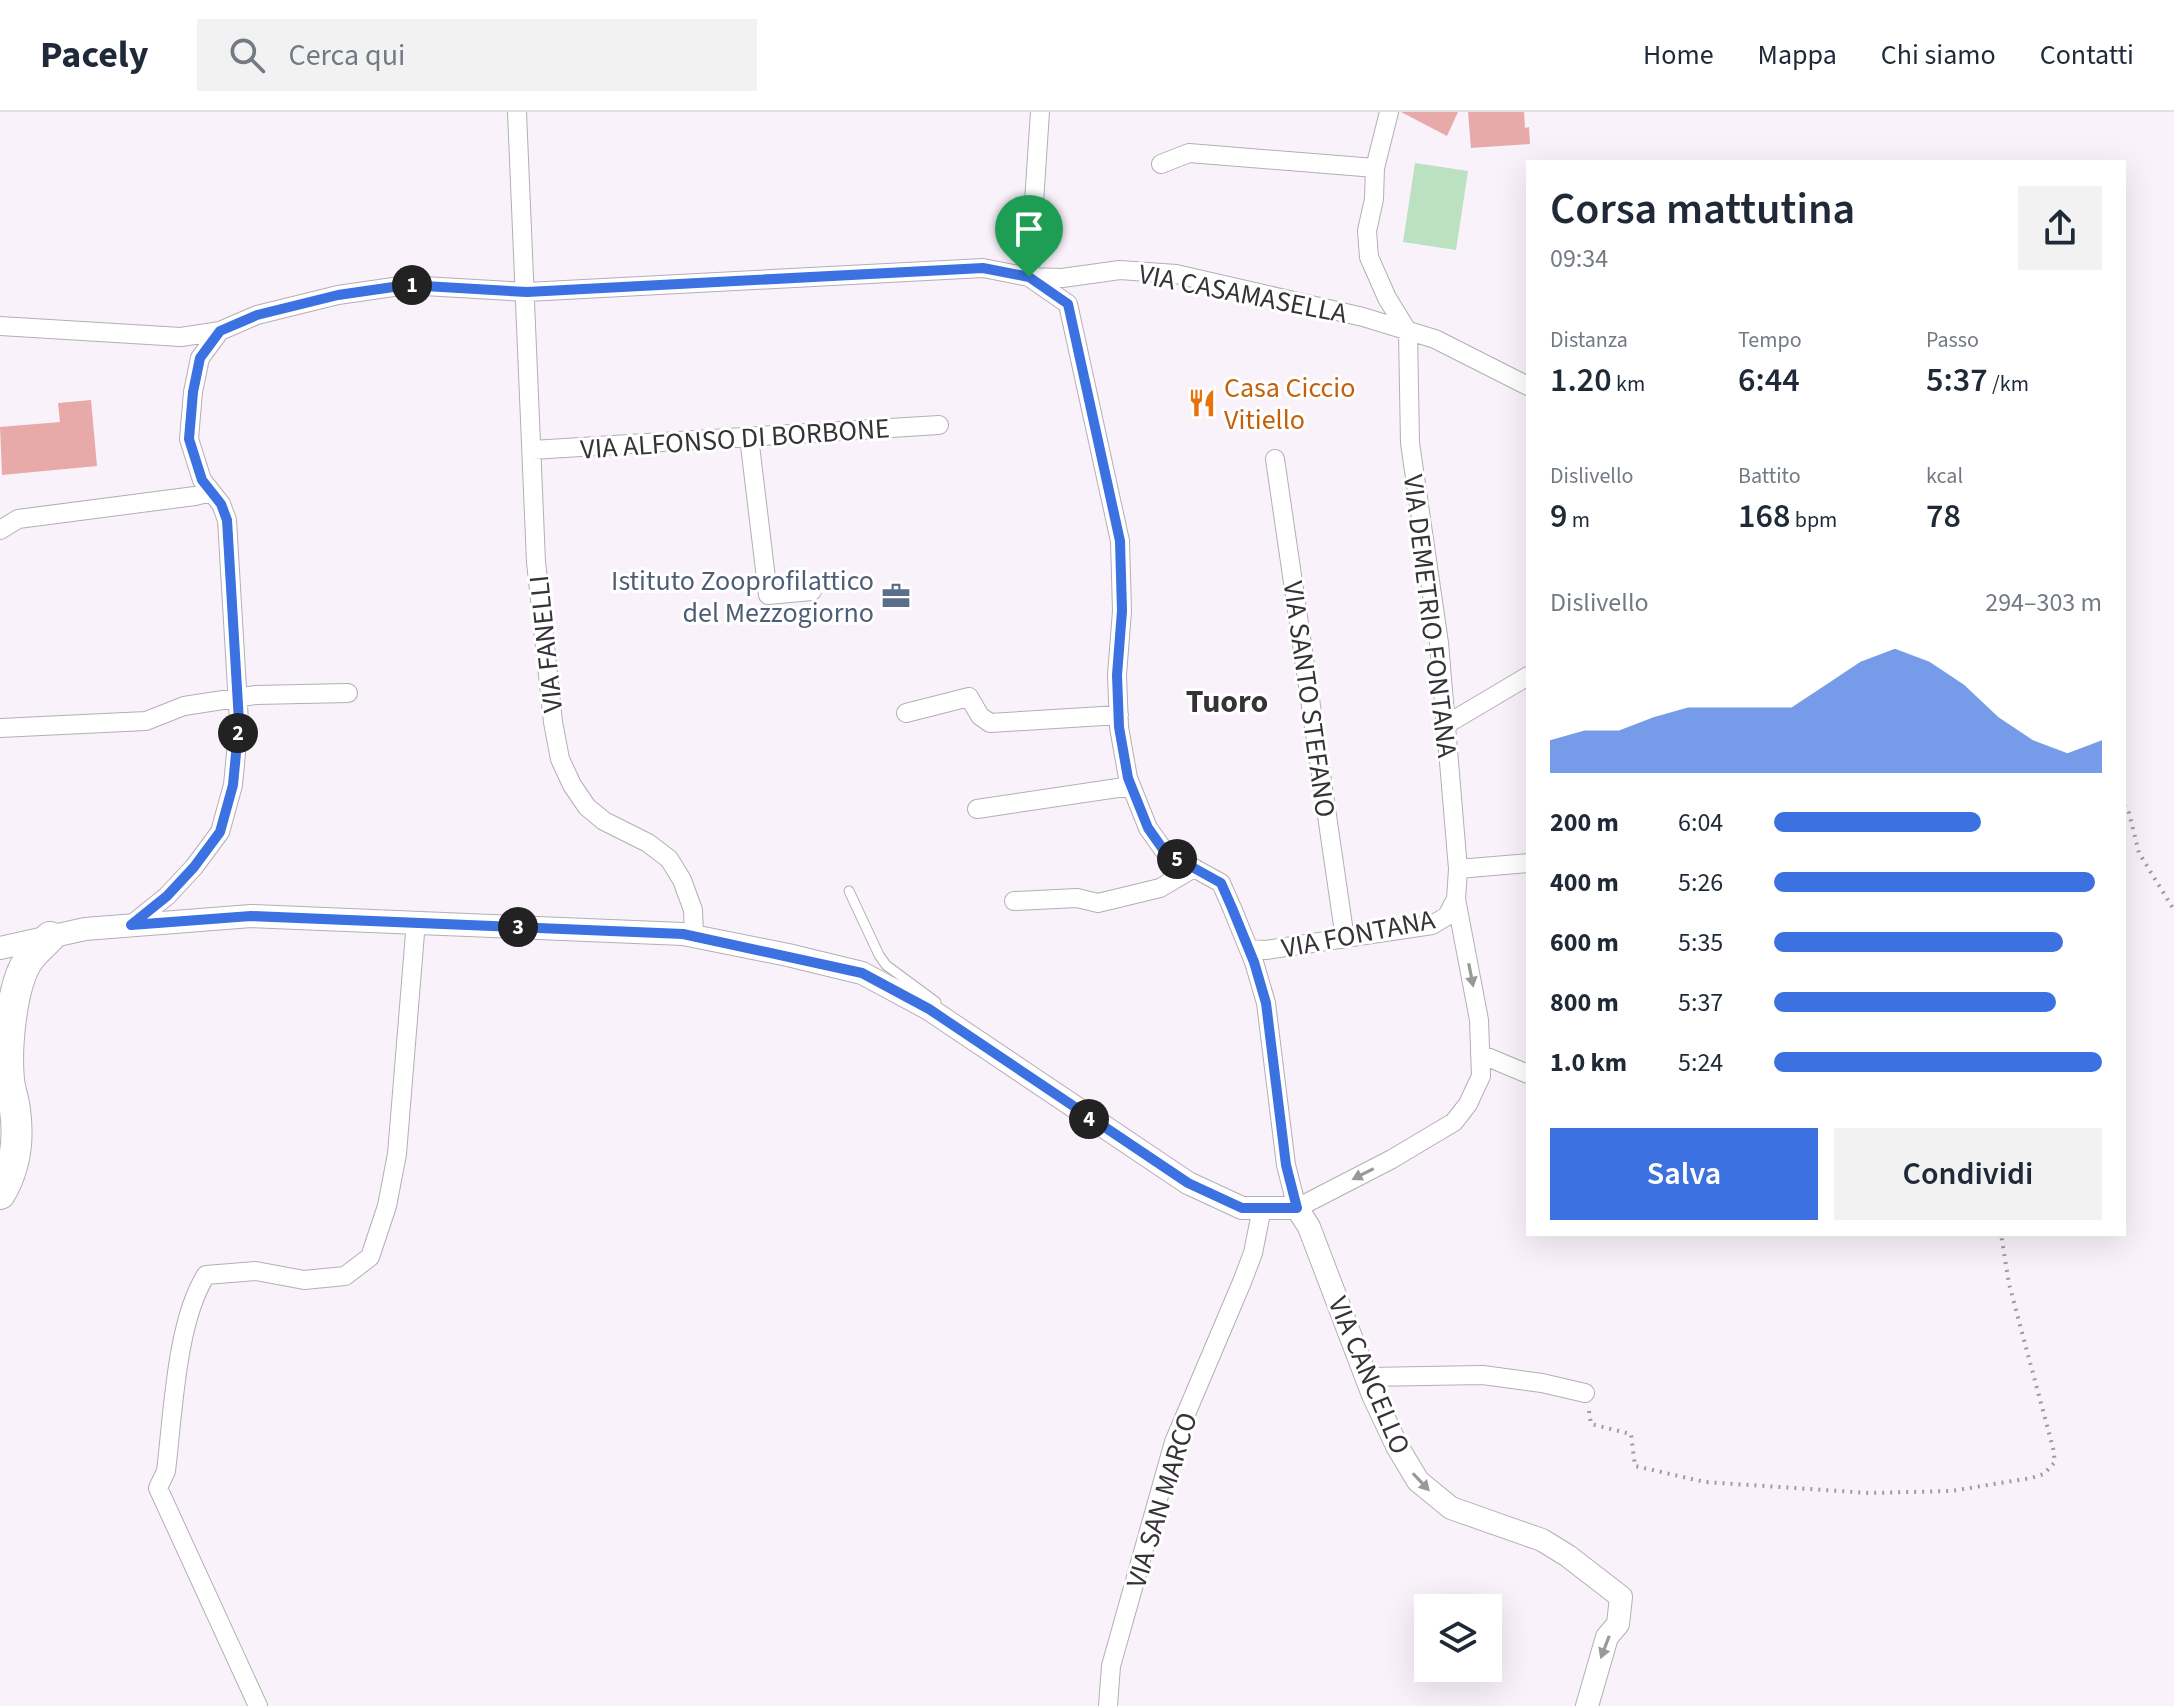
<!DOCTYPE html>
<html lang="it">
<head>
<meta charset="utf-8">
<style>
	body { margin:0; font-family:"Source Sans 3",sans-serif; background:#f2f2f3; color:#1f2937; height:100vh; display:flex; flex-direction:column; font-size:30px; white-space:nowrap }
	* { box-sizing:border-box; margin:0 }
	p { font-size:26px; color:#747a83 }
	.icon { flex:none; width:44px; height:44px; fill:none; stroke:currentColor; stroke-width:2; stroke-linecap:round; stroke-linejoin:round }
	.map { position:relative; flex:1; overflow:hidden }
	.side { position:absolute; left:1526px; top:48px; width:600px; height:1076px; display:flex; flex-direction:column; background:#fff; border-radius:0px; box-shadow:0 8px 32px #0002 }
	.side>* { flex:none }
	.controls { position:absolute; left:1414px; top:1482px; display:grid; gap:16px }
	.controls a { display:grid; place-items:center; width:88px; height:88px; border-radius:0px; background:#fff; box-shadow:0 8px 32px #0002; font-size:40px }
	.pin { position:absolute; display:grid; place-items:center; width:68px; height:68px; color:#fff; margin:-82px -34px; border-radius:50% 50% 50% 0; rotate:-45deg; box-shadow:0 0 8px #0007 }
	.pin .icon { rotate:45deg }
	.km { position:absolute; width:40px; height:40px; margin:-20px; border-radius:50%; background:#222; color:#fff; font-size:22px; line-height:40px; text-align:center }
	.round { display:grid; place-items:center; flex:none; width:84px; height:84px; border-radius:0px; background:#f2f2f3 }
	.summary { display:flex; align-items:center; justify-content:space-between; height:136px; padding:0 24px }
	h1 { font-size:44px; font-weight:600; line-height:60px }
	.figures { display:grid; grid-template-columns:repeat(3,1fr); gap:12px; height:136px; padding:8px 24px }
	.figures div { display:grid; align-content:center }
	.figures b { font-size:34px; font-weight:600 }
	.figures small { font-size:22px; font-weight:400 }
	.figures p { font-size:22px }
	.chart { height:224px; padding:16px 24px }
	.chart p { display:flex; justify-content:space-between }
	.chart svg { width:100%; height:144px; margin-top:8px; fill:#3b71e1; opacity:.7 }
	.cta { display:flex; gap:16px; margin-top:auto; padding:16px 24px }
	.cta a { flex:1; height:92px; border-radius:0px; background:#3b71e1; color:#fff; font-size:32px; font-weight:600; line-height:92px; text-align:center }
	.cta a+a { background:#f2f2f3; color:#1f2937 }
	ul { padding:0 24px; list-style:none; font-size:26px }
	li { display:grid; grid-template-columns:128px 96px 1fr; align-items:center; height:60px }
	li i { height:20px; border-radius:10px; background:#3b71e1 }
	header { display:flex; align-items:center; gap:48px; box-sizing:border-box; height:112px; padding:0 40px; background:#fff; border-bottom:2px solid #e0e1e3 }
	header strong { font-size:38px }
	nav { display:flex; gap:44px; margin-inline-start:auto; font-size:28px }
	.search { width:560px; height:72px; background:#f2f2f3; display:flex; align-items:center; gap:20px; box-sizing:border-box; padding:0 28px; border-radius:0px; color:#747a83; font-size:30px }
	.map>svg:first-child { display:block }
	.green { fill:#bbe1c0 }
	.building { fill:#e8aaa8 }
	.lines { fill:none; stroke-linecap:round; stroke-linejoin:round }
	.service-casing { stroke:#b4aeb6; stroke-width:11 }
	.minor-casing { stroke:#b4aeb6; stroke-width:20 }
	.tertiary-casing { stroke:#b4aeb6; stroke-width:24 }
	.trunk-casing { stroke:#b4aeb6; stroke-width:32 }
	.path { stroke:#9f9aa0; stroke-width:4; stroke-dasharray:2 6; stroke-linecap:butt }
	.service { stroke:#fff; stroke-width:9 }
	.minor { stroke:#fff; stroke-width:18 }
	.tertiary { stroke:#fff; stroke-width:22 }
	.trunk { stroke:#fff; stroke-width:30 }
	.oneway { fill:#9a999a }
	.route-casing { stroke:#fff; stroke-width:16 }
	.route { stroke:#3b71e1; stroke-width:10 }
	.labels { text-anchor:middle; stroke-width:6; stroke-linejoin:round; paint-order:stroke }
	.street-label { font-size:28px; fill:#353336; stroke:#fff }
	.food-label { font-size:28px; fill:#c56008; stroke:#fff; text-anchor:start }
	.service-label { font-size:28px; fill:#4e5e75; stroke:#fff; text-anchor:end }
	.quarter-label { font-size:32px; font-weight:bold; fill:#353336; stroke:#fff }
</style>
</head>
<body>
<header>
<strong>Pacely</strong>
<div class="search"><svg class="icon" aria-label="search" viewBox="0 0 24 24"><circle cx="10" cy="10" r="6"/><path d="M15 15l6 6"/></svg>Cerca qui</div>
<nav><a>Home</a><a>Mappa</a><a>Chi siamo</a><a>Contatti</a></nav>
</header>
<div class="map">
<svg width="2174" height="1594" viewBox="0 0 2174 1594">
	<rect width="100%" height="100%" fill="#f9f2fb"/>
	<path class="green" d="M1415,51L1468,59L1456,138L1403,130Z"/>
	<path class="building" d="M1401,0H1458L1447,24Z
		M1468,0H1524L1525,16L1529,15L1530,32L1471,36Z
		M91,288L97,354L2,363L0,315L60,310L58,291Z"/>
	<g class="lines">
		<defs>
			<path id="service" d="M849,779L879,843L886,853L936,890"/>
			<path id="minor" d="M517,0L536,450L553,610L560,647L572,673L587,695L604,709L648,731L669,747L682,768L693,798L694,824
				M1389,0L1375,56L1374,87L1367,119L1369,145L1387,186L1408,220
				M1161,52L1189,41L1375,56
				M1029,165L1068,192L1120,429L1122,499L1117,563L1119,615L1128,666L1148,716L1165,740L1221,771L1232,796L1254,850L1266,891L1286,1053L1297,1096L1392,1047L1454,1010L1468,992L1481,964L1479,908L1456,787L1458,757L1439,531L1410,331L1408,220
				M1029,165L1040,0
				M0,214L181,225L220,219
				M749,325L768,483L812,479
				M532,338L939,313
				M1275,347L1345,827
				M0,418L18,407L195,384L211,380
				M906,601L969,585L980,604L990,611L1119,603
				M1447,612L1528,564
				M0,616L146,609L184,594L256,583L348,581
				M977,697L1131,674
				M1458,757L1528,751
				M1014,789L1077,786L1098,791L1160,776L1194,756
				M131,813L167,784L194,755L220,720L233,673L239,610L227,408L221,392L202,368L189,327L193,280L200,246L220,219L257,203L338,183L407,173L527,180L983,156L1029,165L1062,166L1120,158L1176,162L1363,205L1435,227L1528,274
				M1249,837L1266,838L1432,813L1447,804L1456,787
				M1480,942L1528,962
				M1367,1265L1483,1263L1542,1271L1585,1281
				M258,1594L158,1376L166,1359C173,1303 176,1210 206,1163L256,1159L304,1168L345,1164L370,1145L387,1094L397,1042L416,809
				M1108,1594L1111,1554L1174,1330L1242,1170L1253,1141L1262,1096"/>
			<path id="tertiary" d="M0,836L85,817L251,804L683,822L788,843L862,861L929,897L1188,1071L1242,1096H1297L1309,1115L1373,1283L1397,1334L1418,1369L1451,1396L1542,1428L1568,1444L1621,1485L1618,1512L1607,1525L1587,1594"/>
			<path id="trunk" d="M0,1082C15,1057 19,1027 15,998C14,988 10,978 9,968C6,936 11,873 29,847C35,839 43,832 50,825"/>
		</defs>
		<use href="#service" class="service-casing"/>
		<use href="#minor" class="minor-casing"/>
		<use href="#tertiary" class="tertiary-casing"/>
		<use href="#trunk" class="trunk-casing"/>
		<path class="path" d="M2124,693L2129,701L2139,741L2174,798
			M1589,1299L1591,1312L1631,1322L1635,1354L1705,1370L1869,1381L1951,1379L2031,1366L2044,1362L2055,1350L2053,1336L2009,1172L2001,1122"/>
		<use href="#service" class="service"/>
		<use href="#minor" class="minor"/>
		<use href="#tertiary" class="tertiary"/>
		<use href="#trunk" class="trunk"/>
	</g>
	<defs><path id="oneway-solid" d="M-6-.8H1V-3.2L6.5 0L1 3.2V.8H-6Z" transform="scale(2)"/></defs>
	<g class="oneway">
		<use href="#oneway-solid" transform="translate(1471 863) rotate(79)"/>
		<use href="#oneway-solid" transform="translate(1363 1062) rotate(153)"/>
		<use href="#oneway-solid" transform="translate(1421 1370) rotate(47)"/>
		<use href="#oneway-solid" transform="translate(1605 1535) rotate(111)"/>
	</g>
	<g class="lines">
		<defs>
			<path id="route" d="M983,156L1029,165L1068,192L1120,429L1122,499L1117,563L1119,615L1128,666L1148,716L1165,740L1221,771L1232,796L1254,850L1266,891L1286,1053L1297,1096H1242L1188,1071L929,897L862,861L683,822L251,804L131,813L167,784L194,755L220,720L233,673L239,610L227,408L221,392L202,368L189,327L193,280L200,246L220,219L257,203L338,183L407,173L527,180Z"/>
		</defs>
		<use href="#route" class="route-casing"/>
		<use href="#route" class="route"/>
	</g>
	<defs>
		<symbol id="restaurant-bare" viewBox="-9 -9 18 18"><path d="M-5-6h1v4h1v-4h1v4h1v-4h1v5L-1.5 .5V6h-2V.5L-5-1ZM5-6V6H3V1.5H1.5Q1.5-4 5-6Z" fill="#e8710a" stroke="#fff" stroke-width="2.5" paint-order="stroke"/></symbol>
		<symbol id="office-bare" viewBox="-9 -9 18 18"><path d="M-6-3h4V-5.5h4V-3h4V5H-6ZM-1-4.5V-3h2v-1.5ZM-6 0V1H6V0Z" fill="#5c6f8a" stroke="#fff" stroke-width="2.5" paint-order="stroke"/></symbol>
	</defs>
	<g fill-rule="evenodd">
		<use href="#restaurant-bare" x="1182" y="271" width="40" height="40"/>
		<use href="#office-bare" x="876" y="464" width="40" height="40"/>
	</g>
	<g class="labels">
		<g class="street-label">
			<text transform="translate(1243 181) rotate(11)" y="10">VIA CASAMASELLA</text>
			<text transform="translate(735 326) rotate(-4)" y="10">VIA ALFONSO DI BORBONE</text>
			<text transform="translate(1431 504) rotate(83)" y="10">VIA DEMETRIO FONTANA</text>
			<text transform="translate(545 532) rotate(-96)" y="10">VIA FANELLI</text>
			<text transform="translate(1310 587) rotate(82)" y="10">VIA SANTO STEFANO</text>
			<text transform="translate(1358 821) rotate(-11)" y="10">VIA FONTANA</text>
			<text transform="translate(1370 1263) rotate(67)" y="10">VIA CANCELLO</text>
			<text transform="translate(1161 1388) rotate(-73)" y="10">VIA SAN MARCO</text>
		</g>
		<g class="food-label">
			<text x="1224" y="285">Casa Ciccio<tspan x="1224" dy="32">Vitiello</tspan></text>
		</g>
		<g class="service-label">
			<text x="874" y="478">Istituto Zooprofilattico<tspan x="874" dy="32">del Mezzogiorno</tspan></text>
		</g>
		<g class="quarter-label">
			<text x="1227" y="600">Tuoro</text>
		</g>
	</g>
</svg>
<div class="controls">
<a><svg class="icon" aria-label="layers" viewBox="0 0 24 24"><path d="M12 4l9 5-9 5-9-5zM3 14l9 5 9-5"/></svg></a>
</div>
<div class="pin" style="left:1029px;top:165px;background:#1e9e55"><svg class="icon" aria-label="arrive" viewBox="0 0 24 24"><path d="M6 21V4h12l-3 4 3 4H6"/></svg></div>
<b class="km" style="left:412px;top:173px">1</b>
<b class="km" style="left:238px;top:621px">2</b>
<b class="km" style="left:518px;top:815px">3</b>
<b class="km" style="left:1089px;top:1007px">4</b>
<b class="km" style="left:1177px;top:747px">5</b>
<section class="side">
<div class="summary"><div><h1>Corsa mattutina</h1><p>09:34</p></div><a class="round"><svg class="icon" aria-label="share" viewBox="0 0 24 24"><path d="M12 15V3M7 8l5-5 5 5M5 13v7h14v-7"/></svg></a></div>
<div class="figures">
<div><p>Distanza</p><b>1.20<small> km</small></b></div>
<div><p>Tempo</p><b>6:44</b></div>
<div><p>Passo</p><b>5:37<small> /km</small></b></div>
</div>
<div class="figures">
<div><p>Dislivello</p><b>9<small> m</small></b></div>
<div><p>Battito</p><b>168<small> bpm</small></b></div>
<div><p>kcal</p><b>78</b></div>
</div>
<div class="chart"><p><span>Dislivello</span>294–303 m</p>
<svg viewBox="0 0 160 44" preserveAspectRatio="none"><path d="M0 44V34L10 31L20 31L30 27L40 24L50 24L60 24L70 24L80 17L90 10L100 6L110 10L120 17L130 27L140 34L150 38L160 34V44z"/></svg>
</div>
<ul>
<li><b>200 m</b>6:04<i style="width:63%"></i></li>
<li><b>400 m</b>5:26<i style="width:98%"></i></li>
<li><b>600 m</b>5:35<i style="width:88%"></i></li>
<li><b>800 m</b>5:37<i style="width:86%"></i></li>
<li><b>1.0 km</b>5:24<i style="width:100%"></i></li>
</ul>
<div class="cta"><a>Salva</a><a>Condividi</a></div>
</section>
</div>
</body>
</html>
